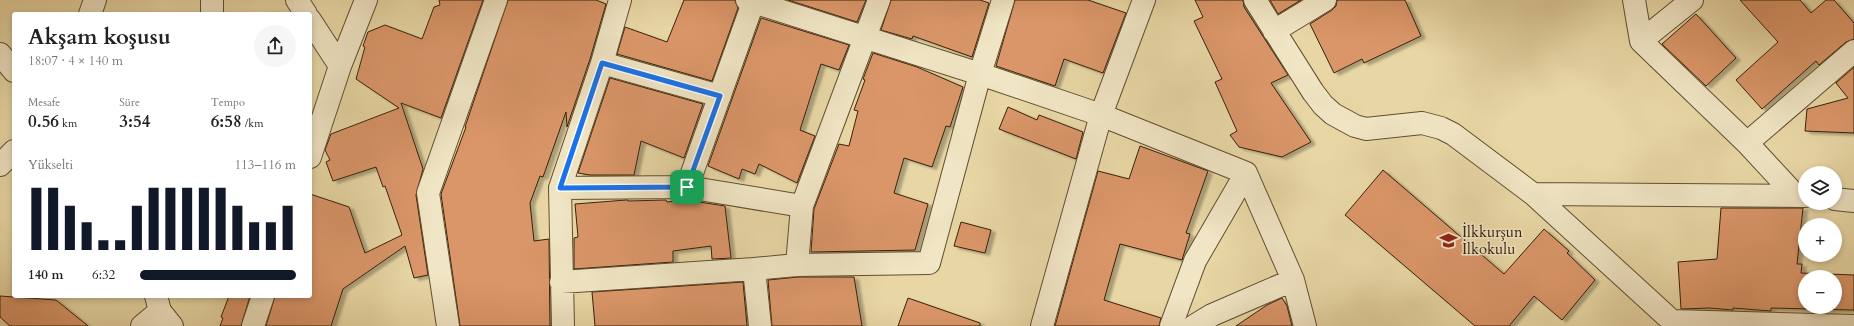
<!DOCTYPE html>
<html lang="tr">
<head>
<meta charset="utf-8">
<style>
	body { margin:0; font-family:Cardo,serif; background:#f6f6f6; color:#222; height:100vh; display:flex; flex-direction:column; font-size:15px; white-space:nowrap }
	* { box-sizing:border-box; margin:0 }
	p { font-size:13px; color:#767676 }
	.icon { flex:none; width:22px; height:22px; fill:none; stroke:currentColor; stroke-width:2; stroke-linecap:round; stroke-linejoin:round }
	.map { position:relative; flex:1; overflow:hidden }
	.panel { position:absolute; left:12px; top:12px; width:300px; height:286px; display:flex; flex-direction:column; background:#fff; border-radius:4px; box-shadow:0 2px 6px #0003 }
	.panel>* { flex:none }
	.tools { position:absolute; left:1798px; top:166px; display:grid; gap:8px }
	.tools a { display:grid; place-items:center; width:44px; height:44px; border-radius:50%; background:#fff; box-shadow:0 2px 6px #0003; font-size:20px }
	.pin { position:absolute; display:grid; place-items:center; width:34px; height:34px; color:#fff; margin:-17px; border-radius:8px; box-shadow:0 2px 6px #0006 }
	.round { display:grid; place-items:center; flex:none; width:42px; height:42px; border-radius:21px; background:#f6f6f6 }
	.head { display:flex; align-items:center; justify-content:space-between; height:68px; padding:0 16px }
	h1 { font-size:22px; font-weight:800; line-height:30px }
	.metrics { display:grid; grid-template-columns:repeat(3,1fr); gap:6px; height:68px; padding:4px 16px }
	.metrics div { display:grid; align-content:center }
	.metrics b { font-size:17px; font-weight:800 }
	.metrics small { font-size:11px; font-weight:400 }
	.metrics p { font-size:11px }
	.chart { height:112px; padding:8px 16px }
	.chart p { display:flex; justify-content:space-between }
	.chart svg { width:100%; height:72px; margin-top:4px; stroke:#111827; stroke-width:6 }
	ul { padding:0 16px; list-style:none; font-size:13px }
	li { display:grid; grid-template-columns:64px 48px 1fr; align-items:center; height:30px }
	li i { height:10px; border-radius:5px; background:#111827 }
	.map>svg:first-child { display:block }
	.building { fill:#da9669; stroke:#362109; fill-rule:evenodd; filter:url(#shadow) }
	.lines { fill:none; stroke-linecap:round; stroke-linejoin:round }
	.minor-casing { stroke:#624e30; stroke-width:24 }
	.minor { stroke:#f0e5c4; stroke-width:22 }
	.route-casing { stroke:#fff; stroke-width:8 }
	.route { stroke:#1a73e8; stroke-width:5 }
	.labels { text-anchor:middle; stroke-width:3; stroke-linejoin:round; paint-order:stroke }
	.poi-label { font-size:15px; fill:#362109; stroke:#f0e5c4; text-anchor:start }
</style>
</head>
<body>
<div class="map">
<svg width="1854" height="326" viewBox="0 0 1854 326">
	<defs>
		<filter id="shadow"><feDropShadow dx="4.5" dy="2.5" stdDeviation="1" flood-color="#0004"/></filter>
	</defs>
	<rect width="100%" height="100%" fill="#e8d7a5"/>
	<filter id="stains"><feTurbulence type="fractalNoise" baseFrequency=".005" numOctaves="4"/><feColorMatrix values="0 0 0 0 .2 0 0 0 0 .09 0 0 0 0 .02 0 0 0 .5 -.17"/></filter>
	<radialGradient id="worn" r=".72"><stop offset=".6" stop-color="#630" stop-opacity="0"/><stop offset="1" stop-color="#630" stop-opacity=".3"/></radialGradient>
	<path class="building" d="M439,0H483L441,118L401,103L423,169L416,195L428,275L414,278L405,246L343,289L331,326H266L275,296H310V194L349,207L365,253L402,235L385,186L383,187L376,167L333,181L326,162L330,160L325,150L331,134L399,108L356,79L365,47L363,46L368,32L385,25L422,39L434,7L440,5Z
		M508,0H596L606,4L590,59L567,127L566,112L543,177L540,176L530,203L534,241L549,239L550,326H460L441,194L466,127H465Z
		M684,0H735L738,8L712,81L617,54L625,27L667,42Z
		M788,0H866L857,22Z
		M891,0H980L989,3L972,57L913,36L912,39L881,30Z
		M1015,0H1088L1126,13L1103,73L1064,59L1055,86L996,66Z
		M1195,0H1243L1244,7L1288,75L1271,83L1311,142L1282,157L1239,147L1230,135L1237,131L1215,82L1222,79L1194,21L1203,17Z
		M1270,0H1301L1278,14Z
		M1337,0H1405L1421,36L1364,63L1362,59L1334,73L1310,24L1332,10L1336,6Z
		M1740,0H1800L1811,13L1826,0H1834L1854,23V39L1846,42L1819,65L1816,61L1762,109L1736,80L1778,42Z
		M1696,14L1736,58L1706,86L1662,44Z
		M761,18L849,45L839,70L821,64L800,130L815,136L797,183L759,164L755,174L742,169L739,179L708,166Z
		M873,53L917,67L963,87L950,127L946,126L932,167L904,158L894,193L928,204L915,250L811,252L814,209L839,144L849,146L858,111L854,110L865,80L863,79Z
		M1854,67V133L1805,131L1807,109L1848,98L1836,83Z
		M610,78L703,104L684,158L641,141L634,175H590L578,173Z
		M1008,107L1037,120L1039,115L1083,132L1076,159L999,129Z
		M1140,146L1208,171L1186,233L1190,234L1182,260L1120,244L1104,300L1161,318L1159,326H1055L1098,171L1129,179Z
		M1383,170L1504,274L1544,229L1569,251L1567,253L1595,280L1562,320L1534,296L1509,326H1475L1345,215Z
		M626,200H628V201L666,200L667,202L686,200L725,206L731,258L712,259L711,246L673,251V262L574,269V238L578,237L575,204Z
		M1721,208H1803L1797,264H1802L1801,273L1854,275V310L1771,308V311L1733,308V310L1709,308L1681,309L1678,262L1717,259ZM1805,277H1835V307H1805Z
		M961,222L991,230L985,253L954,246Z
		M798,277H854L862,326H772L768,280Z
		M743,282L747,326H595L592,292Z
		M0,296L56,300L88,326H10L0,317Z
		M229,296H250L241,326H220L223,318L221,317Z
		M908,298L980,323V326H898Z
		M1282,298L1287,306L1292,326H1236L1267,305Z"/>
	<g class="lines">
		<defs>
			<path id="minor" d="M212,0V14
				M297,0L306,14
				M747,0L980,74L1101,115L1246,173L1293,280L1305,326
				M1255,0L1313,92L1323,105L1333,114L1355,126L1366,129L1422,123L1441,128L1453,134L1533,194L1672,321L1676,326
				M1634,0L1641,41L1747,143L1796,196
				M90,14L95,0
				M310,20L340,66
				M1274,31L1325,0
				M1641,41L1692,0
				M0,54L14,71
				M602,63L720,96
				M1747,143L1854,51
				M310,157L340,66L366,0
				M0,165L14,151
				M687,187L754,0
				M560,188L687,187L802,206L879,0
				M1533,194L1805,196
				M1835,199L1854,201
				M797,265L802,206
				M754,269L760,326
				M561,282L754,269L797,265L929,263L980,74L1003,0
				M156,296L160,311L172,326
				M1672,321L1854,326
				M142,326L160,311
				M253,326L263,296
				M448,326L428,193L496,0
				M563,326L560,188L602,63L620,0
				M1042,326L1101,115L1144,0
				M1171,326L1195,261L1246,173
				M1194,326L1212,315L1293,280"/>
		</defs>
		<use href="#minor" class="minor-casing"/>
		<use href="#minor" class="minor"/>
	</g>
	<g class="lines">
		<defs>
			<path id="route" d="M602,63L720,96L687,187L560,188Z"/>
		</defs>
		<use href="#route" class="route-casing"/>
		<use href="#route" class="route"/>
	</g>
	<defs>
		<symbol id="school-bare" viewBox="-9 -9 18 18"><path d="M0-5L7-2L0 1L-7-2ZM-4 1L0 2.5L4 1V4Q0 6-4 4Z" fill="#8f2418" stroke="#f0e5c4" stroke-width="2.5" paint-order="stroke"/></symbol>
	</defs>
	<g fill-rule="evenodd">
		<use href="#school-bare" x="1436" y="228" width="25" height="25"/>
	</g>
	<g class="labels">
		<g class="poi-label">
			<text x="1462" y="237">İlkkurşun<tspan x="1462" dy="17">İlkokulu</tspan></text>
		</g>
	</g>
	<rect width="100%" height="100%" filter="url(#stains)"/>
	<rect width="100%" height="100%" fill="url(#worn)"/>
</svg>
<div class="tools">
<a><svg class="icon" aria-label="layers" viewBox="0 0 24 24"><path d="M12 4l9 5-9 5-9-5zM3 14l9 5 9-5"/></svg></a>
<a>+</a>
<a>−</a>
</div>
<div class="pin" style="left:687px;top:187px;background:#1e9e55"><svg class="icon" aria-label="arrive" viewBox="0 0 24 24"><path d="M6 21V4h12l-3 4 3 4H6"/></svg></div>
<section class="panel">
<div class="head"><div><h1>Akşam koşusu</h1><p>18:07 · 4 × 140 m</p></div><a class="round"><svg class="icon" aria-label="share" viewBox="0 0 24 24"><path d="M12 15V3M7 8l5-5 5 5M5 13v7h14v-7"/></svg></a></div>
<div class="metrics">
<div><p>Mesafe</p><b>0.56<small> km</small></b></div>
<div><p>Süre</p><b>3:54</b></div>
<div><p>Tempo</p><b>6:58<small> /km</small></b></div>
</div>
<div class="chart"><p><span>Yükselti</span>113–116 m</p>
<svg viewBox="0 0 160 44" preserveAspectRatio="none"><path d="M5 44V6M15 44V6M25 44V17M35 44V27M45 44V38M55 44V38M65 44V17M75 44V6M85 44V6M95 44V6M105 44V6M115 44V6M125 44V17M135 44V27M145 44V27M155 44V17"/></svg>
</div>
<ul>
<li><b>140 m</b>6:32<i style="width:100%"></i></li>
</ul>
</section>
</div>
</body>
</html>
